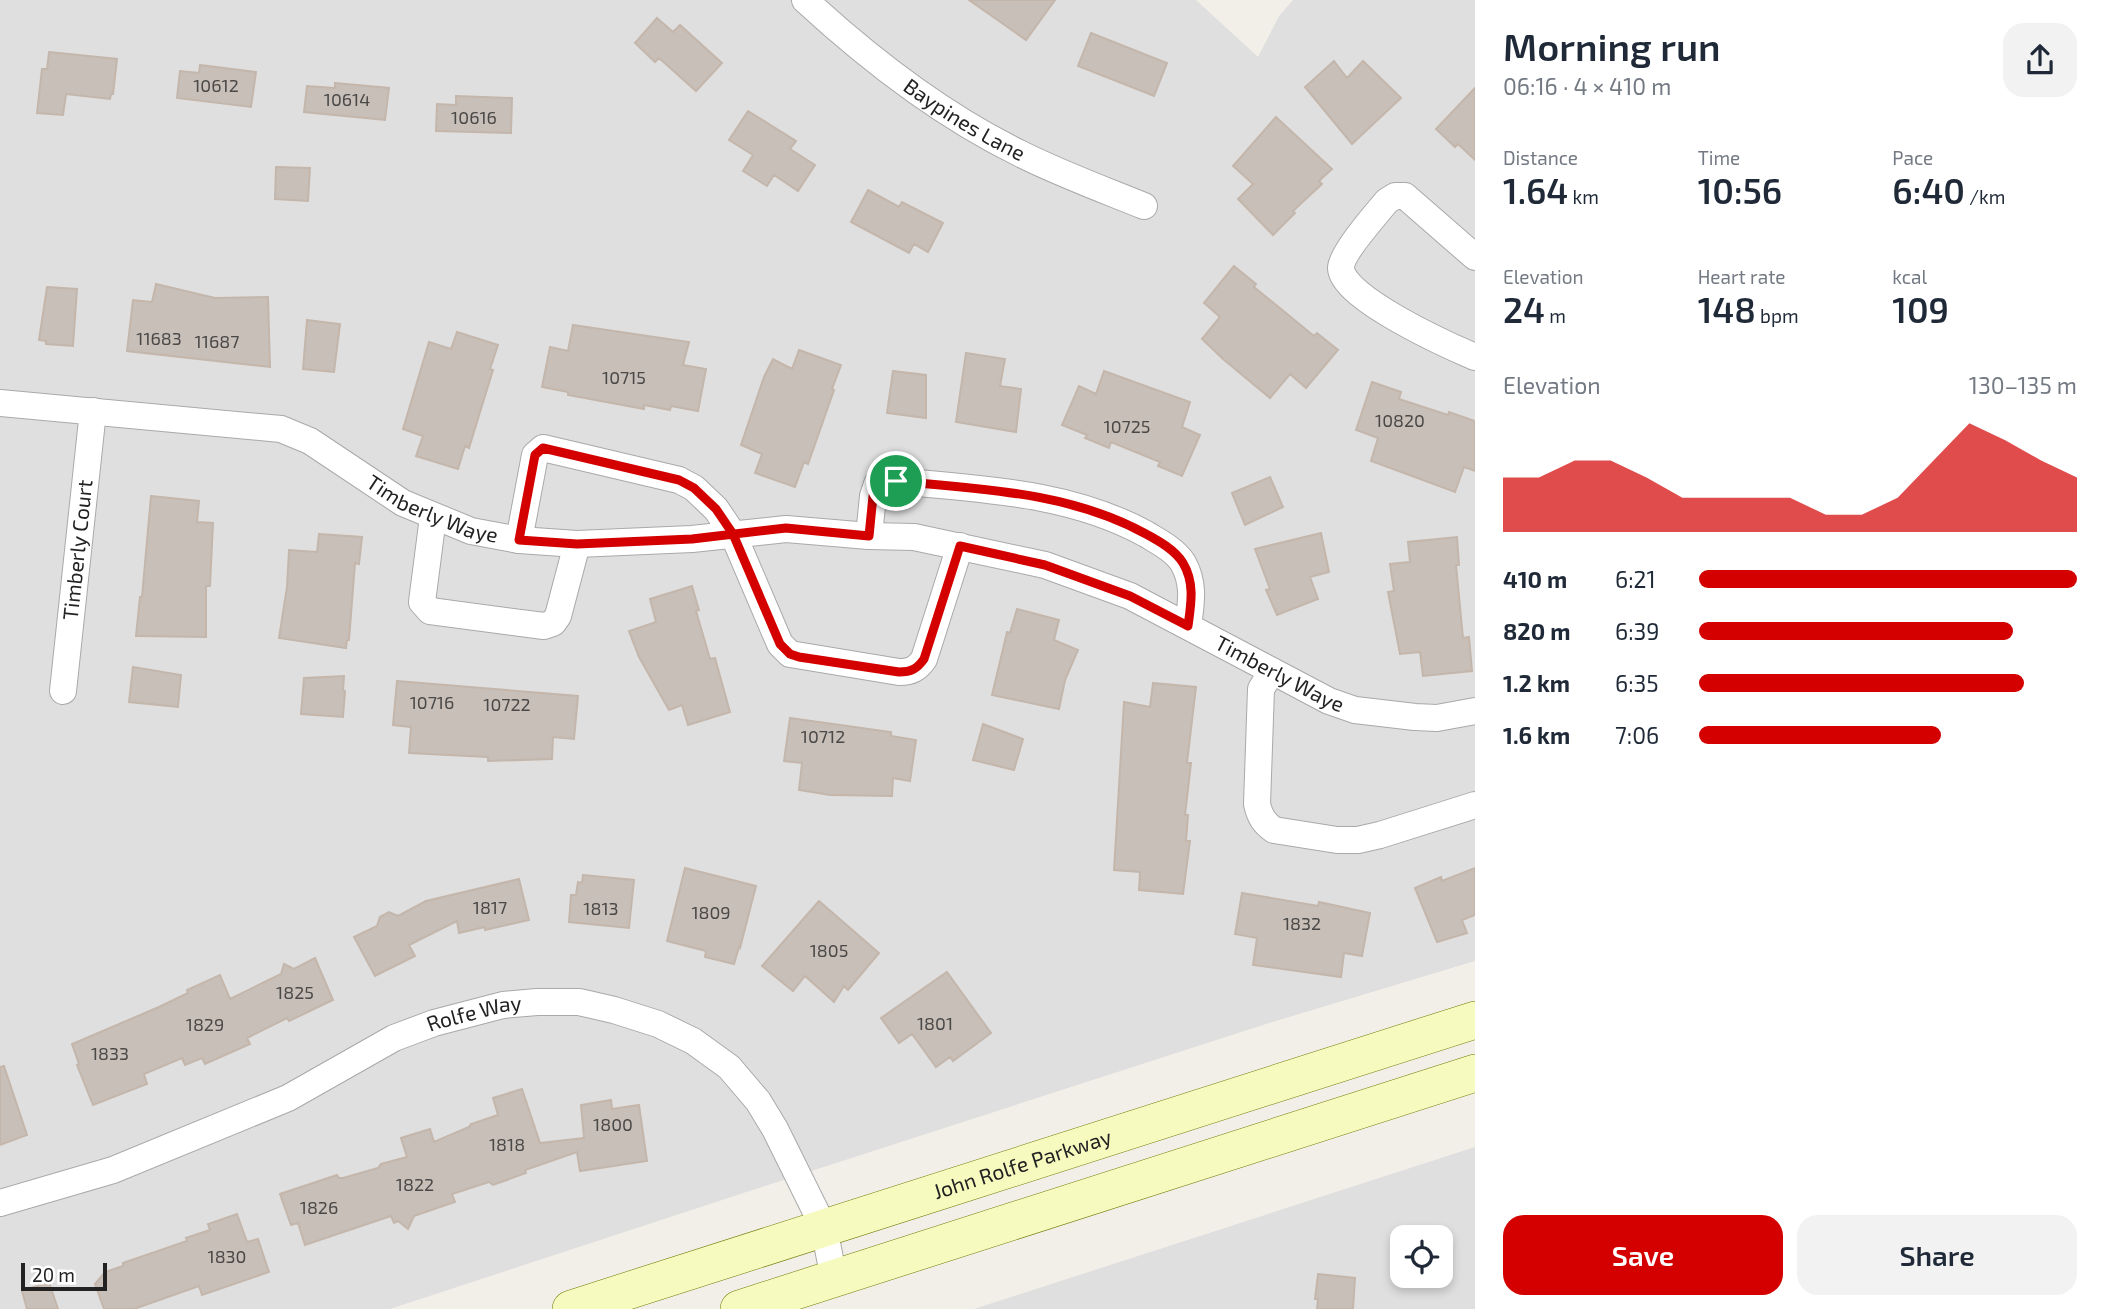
<!DOCTYPE html>
<html lang="en">
<head>
<meta charset="utf-8">
<style>
	body { margin:0; font-family:"Exo 2",sans-serif; background:#f2f2f3; color:#1f2937; height:100vh; display:flex; flex-direction:column; font-size:26px; white-space:nowrap }
	* { box-sizing:border-box; margin:0 }
	p { font-size:23px; color:#747a83 }
	.icon { flex:none; width:38px; height:38px; fill:none; stroke:currentColor; stroke-width:2; stroke-linecap:round; stroke-linejoin:round }
	.map { position:relative; flex:1; overflow:hidden }
	.sheet { display:flex; flex-direction:column; background:#fff; width:630px }
	.sheet>* { flex:none }
	.fabs { position:absolute; left:1390px; top:1225px; display:grid; gap:14px }
	.fabs a { display:grid; place-items:center; width:63px; height:63px; border-radius:14px; background:#fff; box-shadow:0 4px 10px #0003; font-size:35px }
	.scale { position:absolute; left:21px; bottom:18px; width:86px; box-sizing:border-box; padding-left:7px; border:4px solid #222; border-top:0; font-size:19px; line-height:24px; white-space:nowrap; color:#222; -webkit-text-stroke:5px #fff; paint-order:stroke }
	.pin { position:absolute; display:grid; place-items:center; width:60px; height:60px; color:#fff; margin:-30px; border:4px solid #fff; border-radius:50%; box-shadow:0 2px 7px #0007 }
	.round { display:grid; place-items:center; flex:none; width:74px; height:74px; border-radius:21px; background:#f2f2f3 }
	.head { display:flex; align-items:center; justify-content:space-between; height:119px; padding:0 28px }
	h1 { font-size:38px; font-weight:600; line-height:52px }
	.metrics { display:grid; grid-template-columns:repeat(3,1fr); gap:10px; height:119px; padding:7px 28px }
	.metrics div { display:grid; align-content:center }
	.metrics b { font-size:35px; font-weight:600 }
	.metrics small { font-size:19px; font-weight:400 }
	.metrics p { font-size:19px }
	.chart { height:196px; padding:14px 28px }
	.chart p { display:flex; justify-content:space-between }
	.chart svg { width:100%; height:126px; margin-top:7px; fill:#d40000; opacity:.7 }
	.action { display:flex; gap:14px; margin-top:auto; padding:14px 28px }
	.action a { flex:1; height:80px; border-radius:21px; background:#d40000; color:#fff; font-size:28px; font-weight:600; line-height:80px; text-align:center }
	.action a+a { background:#f2f2f3; color:#1f2937 }
	ul { padding:0 28px; list-style:none; font-size:23px }
	li { display:grid; grid-template-columns:112px 84px 1fr; align-items:center; height:52px }
	li i { height:18px; border-radius:9px; background:#d40000 }
	main { display:flex; flex:1; min-height:0 }
	.map>svg:first-child { display:block }
	.residential { fill:#e0dfdf; fill-rule:evenodd }
	.building { fill:#c7bfb8; stroke:#c4b6ab; stroke-width:2 }
	.lines { fill:none; stroke-linecap:round; stroke-linejoin:round }
	.minor-casing { stroke:#a9a9a9; stroke-width:28 }
	.secondary-casing { stroke:#707d05; stroke-width:38 }
	.minor { stroke:#fff; stroke-width:26 }
	.secondary { stroke:#f7fabf; stroke-width:37 }
	.route-casing { stroke:#fff; stroke-width:14 }
	.route { stroke:#d40000; stroke-width:9 }
	.labels { text-anchor:middle; stroke-width:6; stroke-linejoin:round; paint-order:stroke }
	.number-label { font-size:18px; fill:#4b4948 }
	.street-label { font-size:21px; fill:#222; stroke:#fff }
</style>
</head>
<body>
<main>
<div class="map">
<svg width="1475" height="1309" viewBox="0 0 1475 1309">
	<rect width="100%" height="100%" fill="#f2efe9"/>
	<path class="residential" d="M0,0H1196L1258,57L1279,16L1293,0H1475V961L1266,1024L768,1185L390,1309H0Z
		M1475,1147V1309H974ZM1402,1237H1440V1276H1402Z"/>
	<path class="building" d="M969,0H1055L1026,40Z
		M657,18L673,32L680,25L722,63L696,91L659,58L655,62L635,43Z
		M1091,33L1167,63L1154,96L1078,66Z
		M49,52L117,59L113,94H111L110,99L66,94L63,115L37,113L42,69H47Z
		M1334,61L1347,78L1363,61L1401,98L1352,144L1305,87Z
		M200,65L256,72L251,107L177,98L180,71L199,73Z
		M335,83L389,88L385,120L304,112L307,86L335,88Z
		M1475,88V160L1458,144L1455,147L1436,129Z
		M456,96L512,98L511,133L436,131L437,104L456,105Z
		M748,111L796,141L790,149L815,165L798,191L774,175L767,186L743,171L753,155L729,140Z
		M1276,117L1332,169L1319,181L1322,184L1293,211L1295,213L1273,235L1238,199L1253,184L1233,166Z
		M276,167L310,168L308,201L275,199Z
		M868,190L899,207L902,202L943,223L928,252L914,244L909,253L851,222Z
		M1234,266L1256,284L1254,287L1314,336L1317,333L1338,350L1306,388L1290,374L1270,398L1223,359L1202,339L1220,317L1204,303Z
		M156,284L215,298L268,297L270,367L127,351L133,300L152,302Z
		M47,287L77,289L73,346L46,344V341L39,340Z
		M307,320L340,324L334,372L303,369Z
		M573,325L689,342L683,365L706,369L698,411L671,406L670,410L644,405V409L568,395V392L542,387L550,347L568,351Z
		M457,332L498,345L490,369L493,370L469,448L465,446L458,469L416,456L423,436L403,429L429,342L451,349Z
		M799,350L841,365L832,389L834,390L808,464L804,462L795,487L755,473L762,454L741,445L764,377L773,359L792,369Z
		M966,353L1005,359L1000,386L1021,389L1016,432L956,422Z
		M893,371L926,375V418L887,413Z
		M1104,371L1190,402L1182,427L1200,435L1182,476L1158,466L1160,462L1111,442L1109,448L1085,438L1087,435L1062,425L1079,386L1096,394Z
		M1372,382L1401,392L1399,399L1448,415L1449,412L1475,421V471L1464,467L1455,492L1371,461L1378,438L1356,430Z
		M1270,477L1283,507L1245,525L1232,493Z
		M151,496L199,501L197,522L213,523L210,586H206V637L136,636L140,597H142Z
		M1321,533L1329,572L1310,577L1318,599L1277,615L1266,590L1270,589L1255,549Z
		M319,534L362,537L359,564L355,563L349,640H347L346,648L279,638L287,587L289,550L317,552Z
		M1457,537L1459,565H1456L1463,638L1469,637L1472,671L1423,676L1420,652L1400,654L1388,592L1394,591L1390,564L1410,562L1408,542Z
		M692,586L699,610L696,611L710,659L715,658L730,712L688,725L682,705L669,710L639,657L629,631L656,622L650,599Z
		M1017,609L1059,620L1054,640L1078,650L1065,680L1059,709L992,695L1007,632L1010,633Z
		M133,667L181,675L178,707L129,702Z
		M344,676L343,690L345,691L343,717L301,714L304,678Z
		M397,681L578,696L574,739L553,737L552,759L488,761V757L409,753L411,727L393,725Z
		M1153,683L1196,687L1187,763H1191L1185,815H1188L1186,841H1190L1183,894L1139,890L1140,872L1114,870L1124,702L1150,707Z
		M790,718L891,732V736L916,740L910,781L893,778L892,796L830,795L799,790L802,763L784,761Z
		M983,724L1023,739L1014,770L973,760Z
		M685,868L756,886L740,948L739,947L734,964L705,957L706,951L667,941Z
		M1475,868V915L1462,920L1467,933L1437,942L1415,888L1441,877L1442,881Z
		M583,875L634,880L629,928L569,922L571,895H576L578,882L582,883Z
		M519,879L529,920L485,930V927L459,933L457,921L409,945L415,956L375,976L354,937L377,926L380,917L389,912L398,916L426,901Z
		M1242,893L1318,906L1319,902L1370,913L1362,956L1344,953L1341,977L1253,965L1257,938L1235,934Z
		M819,901L879,953L848,990L844,986L834,1002L805,976L793,991L762,966Z
		M315,958L333,1000L289,1021L287,1018L247,1038L250,1044L205,1064L202,1058L185,1065L182,1058L144,1074L147,1084L93,1105L77,1065L79,1064L72,1044L159,1007L188,993L187,990L220,975L230,999L281,974L284,964L294,969Z
		M947,972L991,1033L953,1061L950,1057L936,1067L912,1034L899,1043L881,1018Z
		M4,1066L27,1135L0,1145V1067Z
		M522,1089L540,1143L584,1138L581,1105L611,1100L612,1109L639,1105L647,1161L580,1171L577,1152L525,1170L526,1173L493,1185L489,1182L452,1194L455,1202L414,1216L408,1229L398,1221L394,1223L391,1216L305,1245L298,1223L291,1225L280,1194L337,1175L339,1178H343L378,1168L381,1164L407,1157L401,1138L430,1129L434,1142L469,1127L471,1124L498,1115L493,1098Z
		M237,1214L247,1242L258,1239L269,1272L202,1295L199,1286L134,1309H104L95,1284L105,1272L123,1266V1263L187,1241L186,1238L210,1230L208,1224Z
		M1318,1274L1355,1278L1353,1309H1317L1318,1299H1315Z
		M49,1282L58,1309H27L22,1291Z"/>
	<g class="lines">
		<defs>
			<g id="minor">
				<path id="s1" d="M805,0C870,60 941,115 1021,154C1061,174 1102,189 1144,206"/>
				<path d="M1475,257L1405,196H1395L1387,201C1376,214 1341,254 1341,268C1342,298 1449,346 1475,357"/>
				<path id="s2" d="M0,403L281,429L310,441L403,503L471,531L519,540L577,544L692,539L786,529L869,536L914,537L1045,565L1130,596L1329,701L1355,710L1415,717L1437,718L1475,711"/>
				<path d="M433,517L422,602L430,611L544,626L553,623L558,616L577,544"/>
				<path d="M869,536L873,496L877,484L896,481C981,489 1070,492 1146,534C1159,542 1175,550 1183,563C1195,584 1191,604 1188,626"/>
				<path d="M519,540L535,455L543,448L679,480L694,488L716,509L733,534L780,644L790,654L899,672C911,672 917,669 924,659L960,546"/>
				<path d="M1272,671L1261,689L1257,804C1260,817 1264,823 1274,830L1337,840H1358L1380,835L1475,805"/>
				<path id="s3" d="M63,691L93,411"/>
				<path id="s4" d="M0,1203L113,1170L288,1098L394,1038L434,1023L503,1005L537,1002H579L614,1010L658,1024L693,1041L729,1067L758,1101L775,1129L824,1228L834,1279"/>
			</g>
			<g id="secondary">
				<path id="s5" d="M571,1309L1475,1020"/>
				<path d="M739,1309L1475,1073"/>
			</g>
		</defs>
		<use href="#minor" class="minor-casing"/>
		<use href="#secondary" class="secondary-casing"/>
		<use href="#minor" class="minor"/>
		<use href="#secondary" class="secondary"/>
	</g>
	<g class="lines">
		<defs>
			<path id="route" d="M896,481L877,484L873,496L869,536L786,528L692,539L577,544L519,540L535,455L543,448L679,480L694,488L716,509L733,534L780,644L790,654L799,657L899,672C911,672 917,669 924,659L960,546L1045,565L1130,596L1188,626C1191,604 1195,583 1183,563C1175,550 1159,541 1146,534C1070,492 981,489 896,481"/>
		</defs>
		<use href="#route" class="route-casing"/>
		<use href="#route" class="route"/>
	</g>
	<g class="labels">
		<g class="number-label">
			<text x="216" y="92">10612</text>
			<text x="347" y="106">10614</text>
			<text x="474" y="124">10616</text>
			<text x="159" y="345">11683</text>
			<text x="217" y="348">11687</text>
			<text x="624" y="384">10715</text>
			<text x="1400" y="427">10820</text>
			<text x="1127" y="433">10725</text>
			<text x="432" y="709">10716</text>
			<text x="507" y="711">10722</text>
			<text x="823" y="743">10712</text>
			<text x="490" y="914">1817</text>
			<text x="601" y="915">1813</text>
			<text x="711" y="919">1809</text>
			<text x="1302" y="930">1832</text>
			<text x="829" y="957">1805</text>
			<text x="295" y="999">1825</text>
			<text x="935" y="1030">1801</text>
			<text x="205" y="1031">1829</text>
			<text x="110" y="1060">1833</text>
			<text x="613" y="1131">1800</text>
			<text x="507" y="1151">1818</text>
			<text x="415" y="1191">1822</text>
			<text x="319" y="1214">1826</text>
			<text x="227" y="1263">1830</text>
		</g>
		<g class="street-label">
			<text dy="7" stroke="none"><textPath href="#s1" startOffset="200">Baypines Lane</textPath></text>
			<text dy="7" stroke="none"><textPath href="#s2" startOffset="455">Timberly Waye</textPath></text>
			<text dy="7" stroke="none"><textPath href="#s3" startOffset="142">Timberly Court</textPath></text>
			<text dy="7" stroke="none"><textPath href="#s2" startOffset="1337">Timberly Waye</textPath></text>
			<text dy="7" stroke="none"><textPath href="#s4" startOffset="513">Rolfe Way</textPath></text>
			<text dy="7" stroke="none"><textPath href="#s5" startOffset="474">John Rolfe Parkway</textPath></text>
		</g>
	</g>
</svg>
<div class="fabs">
<a><svg class="icon" aria-label="locate" viewBox="0 0 24 24"><circle cx="12" cy="12" r="6"/><path d="M12 2v4M12 18v4M2 12h4M18 12h4"/></svg></a>
</div>
<div class="scale">20 m</div>
<div class="pin" style="left:896px;top:481px;background:#1e9e55"><svg class="icon" aria-label="arrive" viewBox="0 0 24 24"><path d="M6 21V4h12l-3 4 3 4H6"/></svg></div>
</div>
<section class="sheet">
<div class="head"><div><h1>Morning run</h1><p>06:16 · 4 × 410 m</p></div><a class="round"><svg class="icon" aria-label="share" viewBox="0 0 24 24"><path d="M12 15V3M7 8l5-5 5 5M5 13v7h14v-7"/></svg></a></div>
<div class="metrics">
<div><p>Distance</p><b>1.64<small> km</small></b></div>
<div><p>Time</p><b>10:56</b></div>
<div><p>Pace</p><b>6:40<small> /km</small></b></div>
</div>
<div class="metrics">
<div><p>Elevation</p><b>24<small> m</small></b></div>
<div><p>Heart rate</p><b>148<small> bpm</small></b></div>
<div><p>kcal</p><b>109</b></div>
</div>
<div class="chart"><p><span>Elevation</span>130–135 m</p>
<svg viewBox="0 0 160 44" preserveAspectRatio="none"><path d="M0 44V25L10 25L20 19L30 19L40 25L50 32L60 32L70 32L80 32L90 38L100 38L110 32L120 19L130 6L140 12L150 19L160 25V44z"/></svg>
</div>
<ul>
<li><b>410 m</b>6:21<i style="width:100%"></i></li>
<li><b>820 m</b>6:39<i style="width:83%"></i></li>
<li><b>1.2 km</b>6:35<i style="width:86%"></i></li>
<li><b>1.6 km</b>7:06<i style="width:64%"></i></li>
</ul>
<div class="action"><a>Save</a><a>Share</a></div>
</section>
</main>
</body>
</html>
